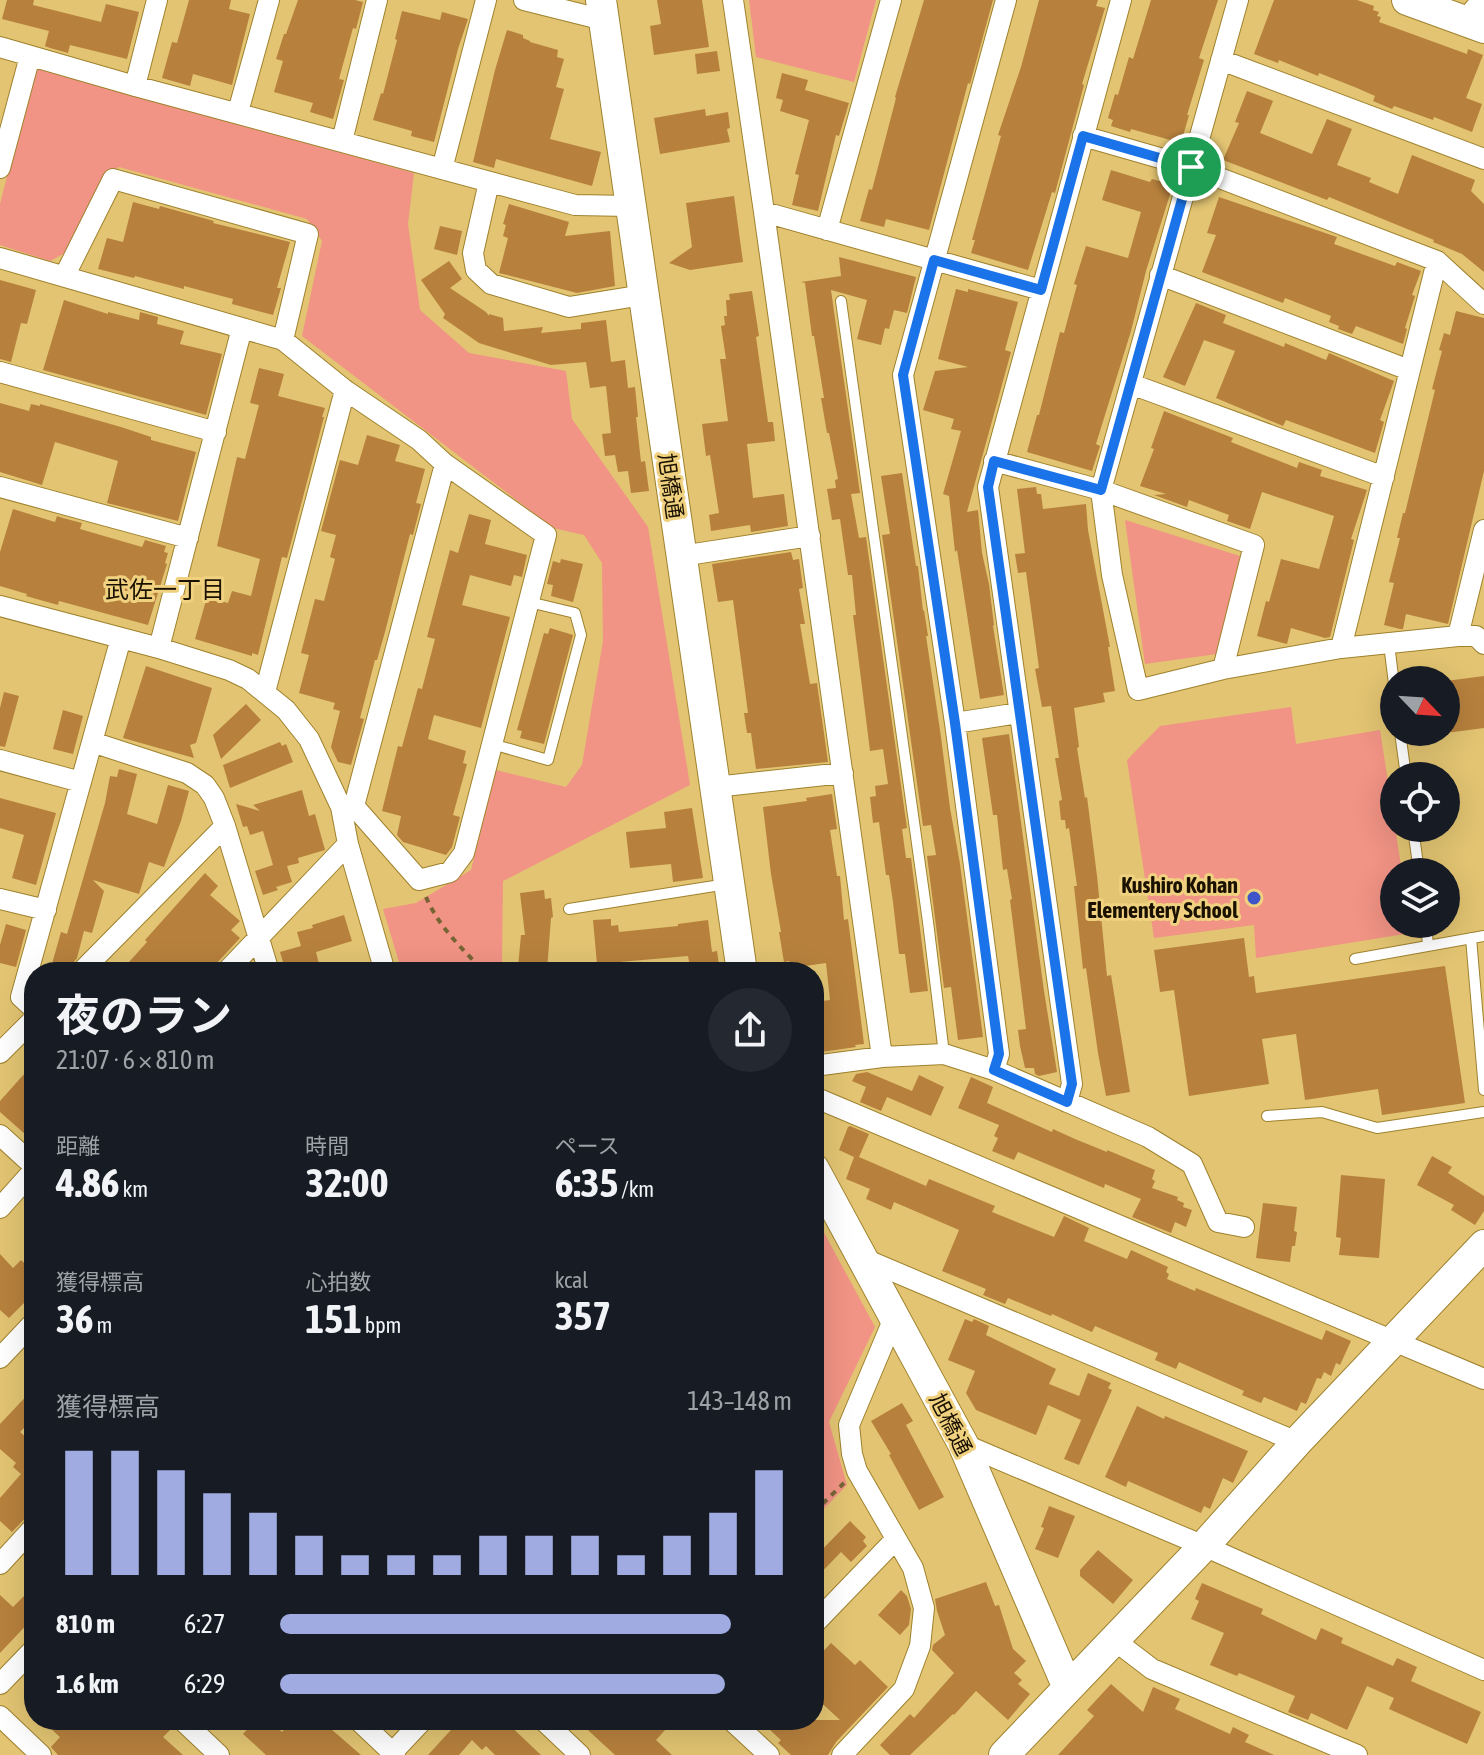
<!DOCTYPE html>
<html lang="ja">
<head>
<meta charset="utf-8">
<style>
	body { margin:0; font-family:"Asap Condensed","Noto Sans JP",sans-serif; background:#242831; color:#f1f3f6; height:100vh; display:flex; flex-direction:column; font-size:30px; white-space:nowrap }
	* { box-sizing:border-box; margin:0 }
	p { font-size:26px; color:#9ea1a6 }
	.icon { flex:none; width:44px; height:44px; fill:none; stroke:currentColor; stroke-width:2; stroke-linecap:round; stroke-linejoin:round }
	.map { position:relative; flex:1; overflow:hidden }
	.panel { position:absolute; left:24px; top:962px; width:800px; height:768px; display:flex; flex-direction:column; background:#171b24; border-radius:32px; box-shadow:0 8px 32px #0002 }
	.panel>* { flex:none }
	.needle { width:52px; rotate:115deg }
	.tools { position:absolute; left:1380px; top:666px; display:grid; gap:16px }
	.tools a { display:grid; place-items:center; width:80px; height:80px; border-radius:50%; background:#171b24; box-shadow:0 8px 32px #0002; font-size:40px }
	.pin { position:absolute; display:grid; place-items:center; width:68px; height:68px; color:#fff; margin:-34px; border:4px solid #fff; border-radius:50%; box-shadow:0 2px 8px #0007 }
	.round { display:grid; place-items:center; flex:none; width:84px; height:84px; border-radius:42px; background:#242831 }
	.summary { display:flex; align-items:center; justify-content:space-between; height:136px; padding:0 32px }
	h1 { font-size:44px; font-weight:700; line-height:60px }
	.stats { display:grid; grid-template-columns:repeat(3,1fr); gap:12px; height:136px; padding:8px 32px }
	.stats div { display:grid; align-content:center }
	.stats b { font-size:40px; font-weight:700 }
	.stats small { font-size:22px; font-weight:400 }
	.stats p { font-size:22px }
	.chart { height:224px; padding:16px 32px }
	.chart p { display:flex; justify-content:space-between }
	.chart svg { width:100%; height:144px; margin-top:8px; stroke:#a0ace1; stroke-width:6 }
	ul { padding:0 32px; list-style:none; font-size:26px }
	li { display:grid; grid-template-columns:128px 96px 1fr; align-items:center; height:60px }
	li i { height:20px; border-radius:10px; background:#a0ace1 }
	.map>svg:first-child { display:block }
	.green { fill:#f19385 }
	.building { fill:#b7813d }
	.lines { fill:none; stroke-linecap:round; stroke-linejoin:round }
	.lane-casing { stroke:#9f822d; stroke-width:12 }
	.street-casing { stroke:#9f822d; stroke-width:22 }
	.secondary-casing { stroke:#9f822d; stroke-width:32 }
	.path { stroke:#766435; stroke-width:4; stroke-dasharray:6 6; stroke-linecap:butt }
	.lane { stroke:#fff; stroke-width:10 }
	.street { stroke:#fff; stroke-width:20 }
	.secondary { stroke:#fff; stroke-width:30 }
	.route-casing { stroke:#fff; stroke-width:16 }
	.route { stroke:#1a73e8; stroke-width:10 }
	.poi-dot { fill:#3d55c8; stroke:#f0d17f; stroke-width:3 }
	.labels { text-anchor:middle; stroke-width:6; stroke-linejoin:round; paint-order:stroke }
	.street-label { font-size:22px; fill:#1a1100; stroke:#f0d17f }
	.poi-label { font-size:22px; font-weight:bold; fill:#1a1100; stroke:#f0d17f; text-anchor:end }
	.neighbourhood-label { font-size:24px; fill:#1a1100; stroke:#f0d17f }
</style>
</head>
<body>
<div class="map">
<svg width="1484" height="1755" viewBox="0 0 1484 1755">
	<rect width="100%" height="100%" fill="#e2c472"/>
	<path class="green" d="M749,0H876L854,82L756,57Z
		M35,68L414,173L408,224L420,310L469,353L566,371L572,419L648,527L690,785L503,881L502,966L511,972H402L383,909L416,903L471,870L496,770L566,787L582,765L603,641L602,563L584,535L553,528L302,336L322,241L307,219L119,167L105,175L65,253L50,261L0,245V204Z
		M1125,520L1240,556L1217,654L1145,664Z
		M1291,707L1296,744L1380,730L1402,872H1394V924H1410L1411,933L1256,958L1254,925L1154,938L1127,760L1160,726Z
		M814,1214L875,1327L829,1422L847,1485L814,1519Z"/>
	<path class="building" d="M7,0H34L33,5L101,22L106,4L139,12L127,59L70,45L68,53L50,48L45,46L49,31L2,19Z
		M189,0H231L229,9L250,14L232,85L193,74L190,86L162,78L172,42L177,43Z
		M298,0H355L363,2L356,29L353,28L339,79L344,80L333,119L310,112L313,103L274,92L283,61L276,59L284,34H286Z
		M657,0H702L709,47L654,55L650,26L661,24Z
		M924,0H993L970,84L968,83L929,230L886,219L884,227L860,221L869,189L872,190L896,98L895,97Z
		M1039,0H1098L1096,6L1105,8L1082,84L1084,85L1055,193L1052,192L1028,270L971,253L975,240H972L1001,136L998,135L1021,67Z
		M1151,0H1218L1199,58L1204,60L1187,115H1189L1181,143L1131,129L1130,132L1111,126L1113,120L1108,118L1115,94L1118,95L1129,57L1133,59Z
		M1274,0H1357L1374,6L1373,10L1379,12L1377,16L1381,17L1379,22L1467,54L1468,49L1483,55L1466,98L1482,104L1472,132L1434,117L1433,120L1394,106L1392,109L1373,101L1375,96L1357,88L1319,73L1318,76L1279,60L1278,63L1254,54Z
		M402,11L440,20L442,12L468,19L458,49L434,142L411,136L412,131L373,120L381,93L383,94L397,40L395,39Z
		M507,30L523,35V38L530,41V42L558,50L557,57L564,59L556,87L564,89L550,139L601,152L592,186L496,159L494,168L473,162L495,70Z
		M717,51L720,71L697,74L695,54Z
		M782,73L808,80L805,90L849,103L839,136L836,135L818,211L792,205L799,175L795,174L809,120L780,111L783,100L776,98Z
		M1247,91L1273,101L1260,133L1312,154L1327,119L1352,129L1337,165L1371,178L1369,182L1398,194L1412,155L1475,180L1471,191L1484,204V272L1462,254L1433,242L1434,240L1329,197L1327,200L1223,160L1239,123L1235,122Z
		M705,109L706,116L728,112L730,128L727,129L730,142L660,154L654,118Z
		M1111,170L1150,182L1152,179L1173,185L1146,271L1131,331L1096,444L1100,446L1092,471L1027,452L1037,415H1039L1060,332L1064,333L1077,285L1074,284L1086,246L1128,258L1141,212L1102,200Z
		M734,196L743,262L690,270L669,263L692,247L686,203Z
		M1219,197L1337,237L1334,244L1395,266L1397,262L1421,271L1412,295L1415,296L1405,328L1407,329L1403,344L1356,326L1352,334L1338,329L1339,326L1329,322L1331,316L1285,298L1283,303L1202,272L1216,235L1207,233Z
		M133,202L159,209L160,206L214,221L213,223L290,242L277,288H281L273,315L232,304L233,299L184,286V289L135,276L134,278L98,269L107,238L123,242Z
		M509,204L569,222L565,236L610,231L615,286L577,293L499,273L508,238L503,236L506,225L503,224Z
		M440,226L462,231L457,255L434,249Z
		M839,257L916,277L907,313L894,310L889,329L885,328L881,345L857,339L867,300L831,290L860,493L851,494L859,538L866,537L907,828L902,829L906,858H911L928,991L910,993L905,954H899L893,902L889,875H886L879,822L873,823L870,797L876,796L875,786L888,784L883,749L870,751L853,615H856L852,575H848L840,519L832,520L827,489L836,488L835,480L838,479L829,433H827L821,398H824L814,336H812L805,283L801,282L841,276Z
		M449,261L462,279L450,288L486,312L489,316V314L503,318L504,331L543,327L541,333L581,329V323L606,320L611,362L625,360L628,388L635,387L638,417H636L641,462L645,461L649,491L631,493L628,471L618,472L615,455L605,456L602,434L611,433L606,386L590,388L586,362L551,365L495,348L479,343L443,318L445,314L421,280Z
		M0,280L36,290L27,324L21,323L11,362L0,359Z
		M956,289L968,292V289L1018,302L1005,350L1011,352L967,512L978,510L982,553L989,584L994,625L993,626L1004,695L980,699L957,550L955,552L949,496L943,494L961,431L951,429L954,419L923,410L935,371L968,367L938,359Z
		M752,291L759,336L756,337L768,422H773L775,441L747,444L753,498L784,494L788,526L751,532L750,525L711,531L709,515L719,513L710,455L706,456L702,424L728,421L720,359H726L721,326L725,325L724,316H727L726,300H730L729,294Z
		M64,300L108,314V312L139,320L140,312L158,317L157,324L184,331L180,344L222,354L206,415L43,370Z
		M1196,303L1226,315L1223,323L1284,347L1285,343L1326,360L1329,353L1394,381L1380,420L1384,422L1375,453L1286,420L1283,426L1216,398L1235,351L1204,340L1185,386L1163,377Z
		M1456,311L1484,318V471L1448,624L1406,614L1403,629H1400L1384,625L1394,583L1389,582L1400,538H1397L1403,513H1405L1435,390L1432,389L1442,351L1439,350L1444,333L1450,335Z
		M259,368L284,374L278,396L325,408L322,417H324L287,558L282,557L258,655L252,653V656L195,639L207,597L228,603L232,591L251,596L260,559L217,546L237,457L245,459L259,405L250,403Z
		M0,403L29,411L31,404L40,406V404L121,427L151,437V440L196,452L178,521L107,503L118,461L55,442L42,485L0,472Z
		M1164,411L1233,438L1231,442L1297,468L1299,462L1322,470L1320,476L1367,490L1351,539L1354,540L1330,637L1325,638L1291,628L1287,644L1257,636L1266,601L1269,602L1281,559L1319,569L1334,516L1262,492L1250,529L1227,521L1229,515L1189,500L1187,507L1154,495L1166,494L1140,486L1154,449L1151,448Z
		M367,435L400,445L395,461L425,469L416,503L421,504L413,535L410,534L385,632L377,660H375L360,718L364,719L351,765L338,762L331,747L340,711L333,709L335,703L299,693L309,655L301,653L315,599L324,601L335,559L330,557L336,535L321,531L340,460L358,465Z
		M902,473L916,566H918L923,611L924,610L928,636H926L941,737L950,808L960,864L983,1037L958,1040L951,987L944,988L927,856L936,855L931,825L923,826L882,535L890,534L881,476Z
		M1036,487L1037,494H1041L1043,509L1086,504L1088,530L1110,647H1108L1115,691L1103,693L1105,702L1074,708L1079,747L1077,748L1085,798L1087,797L1097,876L1107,976L1111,975L1130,1092L1106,1096L1098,1053L1086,968L1083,969L1074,886H1077L1069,828L1066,829L1065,820H1061L1059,801L1062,800L1055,758H1059L1051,706L1042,707L1035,669L1039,668L1026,572L1018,573L1015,554L1025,553L1017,489Z
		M13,509L55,522L57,516L63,518L82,523L80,529L142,547L145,540L166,546L164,552L168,553L165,563L167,564L148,625L59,601L58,605L26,596L27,594L0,586V552Z
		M469,514L491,520L485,544L527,555L522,577L514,575L511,586L470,575L462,605L510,617L481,728L434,715L428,739L466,751L463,763L467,764L453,815L460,817L452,847L446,855L403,842L397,835L401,816L382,811L398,746L402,747L418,688L422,689L435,639L427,637L450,550L458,553Z
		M791,552L793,560L799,559L803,588L799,589L805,624H800L810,684L817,683L828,762L756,769L751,733H747L744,713H748L733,600L718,602L712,564Z
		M561,559L583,564L573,602L551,596L553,585L547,584L553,561L560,563Z
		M550,628L573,635L544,744L520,738L522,731L517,730L544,633L548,634Z
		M146,666L212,688L196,743L190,745L194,758L123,738Z
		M1484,676V728L1446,733V681Z
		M4,692L19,696L5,747L0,746V708Z
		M246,704L261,720L221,759L213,735Z
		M63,710L83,716L73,754L53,749Z
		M1009,734L1044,991L1057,1072L1039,1076L1035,1074L1034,1068H1025L1020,1046L1018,1030L1026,1029L1010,900L1012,899L1007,869L1003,870L997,815H993L982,738Z
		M280,742L282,746L286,744L293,762L230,788L223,765Z
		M119,769L137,774L127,814L157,824L168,785L189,791L181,821L164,867L149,862L139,894L93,880L104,891L92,933L84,931L77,958L69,968L52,964L61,932L67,934L105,803L110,776L117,777Z
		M302,790L309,816L315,814L325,850L298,858L299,863L287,866L292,882L276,887L278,890L263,895L255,871L273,865L263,831L250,835L247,826L243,827L236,804L260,811L253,805Z
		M832,794L837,829L830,830L837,876H840L844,920L848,919L864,1044L855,1045L856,1047L814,1053V1002L830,1000L826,963L791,968L789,961L784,962L779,932H781L771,874L763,807L807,801L806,798Z
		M0,798L56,813L36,885L12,878L24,835L0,828Z
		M692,808L703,878L673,882L671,864L630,868L626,832L666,828L664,812Z
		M205,873L218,886L210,895L240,921L231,930L240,938L217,963L213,970L212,972H120L147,942L145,940Z
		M544,890L545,899L551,898L553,917L551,918L547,970L518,967L521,935H525L520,893Z
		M344,915L352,941L316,952L321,972H286L280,952L301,946L297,932L313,928L312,925Z
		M611,919V926L618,925L619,932L678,926V924L708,920L712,952L717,951L720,972H691L688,956L597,964L593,920Z
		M6,924L26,930L16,967L0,963V945Z
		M1244,938L1249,977L1254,976L1256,993L1445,966L1465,1103L1382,1115L1378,1089L1305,1100L1296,1034L1262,1039L1269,1084L1189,1096L1174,990L1160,992L1154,950Z
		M34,1063V1142L0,1112V1101Z
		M867,1072L912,1091L919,1075L944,1087L931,1116L887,1097L881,1111L860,1102L866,1087L852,1081L856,1074Z
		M971,1077L993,1087L987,1103L1052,1132L1053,1129L1075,1139L1107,1152V1150L1155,1170L1152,1179L1155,1181L1152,1188L1178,1197L1177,1200L1184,1203L1183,1207L1192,1210L1186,1227L1175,1222L1171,1233L1132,1217L1141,1199L1105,1184L1104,1188L1018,1152L1014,1160L992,1151L998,1138L994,1136L999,1125L958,1108Z
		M850,1126L869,1134L859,1157L926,1186L929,1179L995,1206L992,1212L1054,1237L1064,1216L1089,1228L1084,1241L1127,1259L1131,1250L1168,1267L1166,1272L1169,1274L1167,1279L1195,1291L1196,1288L1322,1340L1326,1330L1351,1341L1340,1365L1336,1363L1331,1376L1324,1372L1321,1379L1317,1378L1306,1404L1301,1402L1297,1411L1264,1397L1261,1403L1242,1395L1244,1391L1179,1362L1176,1369L1155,1360L1158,1353L1095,1326L1092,1332L1052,1314L1051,1316L1008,1298L1005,1304L983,1295L986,1289L942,1271L959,1230L894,1202L891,1210L866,1199L870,1189L846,1179L854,1157L839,1150L848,1127Z
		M1432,1156L1452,1167L1448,1173L1484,1196V1211L1475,1225L1451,1210L1454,1205L1417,1185Z
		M1341,1175L1385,1179L1379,1258L1339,1255L1341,1238L1336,1237Z
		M1263,1203L1297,1207L1294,1231L1297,1232L1295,1246H1292L1290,1262L1256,1258Z
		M0,1254L13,1268L21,1260L34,1272V1309L25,1302L9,1318L0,1310Z
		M965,1319L972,1322L974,1319L989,1326L986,1335L1056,1369L1049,1384L1079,1396L1088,1373L1111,1383L1108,1388L1112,1390L1079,1465L1064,1459L1081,1420L1048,1405L1036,1435L976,1410L966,1393L975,1371L948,1360Z
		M34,1388V1418L20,1432L34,1444V1509L12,1532L0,1521V1498L21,1474L13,1467L16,1463L0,1449V1424Z
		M902,1403L913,1421L906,1425L944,1497L919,1510L889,1455L891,1454L871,1421Z
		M1137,1406L1164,1419L1165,1416L1248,1451L1233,1483L1223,1478L1210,1509L1204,1506L1201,1513L1128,1481L1126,1487L1105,1477Z
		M1049,1506L1075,1516L1058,1558L1035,1549L1044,1528L1041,1527Z
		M850,1521L866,1537L863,1541L867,1546L851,1562L841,1552L814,1580V1558Z
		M1098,1550L1133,1580L1113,1604L1080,1576V1570Z
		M986,1582L995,1606L999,1605L1013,1649L1026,1661L1014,1673L1022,1680L1018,1684L1030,1694L1008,1720L976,1691L954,1715L953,1714L910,1755H890L880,1745L910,1714L914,1718L954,1673L932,1650L933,1645L945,1635L937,1611L935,1599Z
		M1202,1583L1263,1609L1261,1614L1316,1640L1321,1628L1343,1638L1341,1643L1393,1666L1397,1658L1417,1667L1411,1681L1481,1712L1467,1744L1389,1709L1394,1698L1367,1686L1347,1730L1311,1713L1308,1720L1288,1712L1295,1696L1239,1673L1237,1676L1210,1665L1224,1633L1191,1619L1199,1601L1195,1599Z
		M34,1586V1617L0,1653V1595L13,1607Z
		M901,1590L907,1596L911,1609L909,1625L900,1635L878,1615Z
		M831,1643L855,1665L860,1660L888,1687L836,1742L828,1755H791L778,1743L781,1740L759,1720H840L814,1696V1661Z
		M1111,1684L1143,1712L1153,1687L1180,1699L1175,1709L1230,1734L1233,1727L1249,1735L1245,1742L1274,1755H1058L1094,1716L1087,1710Z
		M41,1720H160L170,1730L163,1737L183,1755H58L51,1747L60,1737Z
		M256,1720H269L282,1732L293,1720H340L331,1729L361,1755H266L243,1734Z
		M460,1720H504L541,1755H495L486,1746L482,1750L472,1740L459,1755H428Z
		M577,1720H674L656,1740L672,1755H615Z"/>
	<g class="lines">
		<defs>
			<path id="lane" d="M841,301L928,922L944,1054
				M1389,644L1394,684
				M1400,732L1406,776
				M492,744L548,760L581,635L575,613L529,602
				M1413,828L1419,872
				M569,909L727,884
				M1426,924L1428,945
				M1471,938L1484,1090
				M1355,959L1484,936
				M1267,1116L1322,1112L1377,1128L1484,1112"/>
			<path id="street" d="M524,0L604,20
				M733,0L764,212L882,1057
				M1238,0L1101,490L1112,575L1138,690L1223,669L1341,648L1458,636H1476L1484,644
				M1464,21L1482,0
				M0,47L135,86L575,205L630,206
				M1221,60L1484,159
				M135,86L157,0
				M238,112L269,0
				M1083,136L1191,167L1437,261L1484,304
				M342,141L377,0
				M0,168L30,56
				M442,169L486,0
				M489,182L473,253L476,270L491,284L569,307L643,295
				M764,212L1041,290
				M827,230L891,0
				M0,258L283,340
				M65,275L113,179L308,234L283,340L345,390L419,440L445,464L546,535L464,853L450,872L419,880L354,806L341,807
				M1160,275L1409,370
				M0,372L216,432
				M1131,384L1384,477
				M994,461L1101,490L1254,545L1223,669
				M0,487L188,538
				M681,556L810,536
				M0,606L159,648L229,670L248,679L286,710L309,739L341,807L348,844L385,972
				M1458,636L1484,530
				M159,648L242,328
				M1341,648L1437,261
				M265,692L345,390
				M955,723L1019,713
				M92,742L187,773L205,785L214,798L225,826L269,972
				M0,760L81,782
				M715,787L843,773
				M354,806L445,464
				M0,899L46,910
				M81,972L225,826
				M226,972L348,844
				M34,1009L21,997L121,638
				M0,1053L34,1019
				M814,1066L882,1057L944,1054L994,1070L1148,1137L1192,1164L1218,1222L1244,1227
				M994,1070L999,1054L955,723L903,375L1006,0
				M814,1097L1484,1379
				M1067,1102L1072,1084L988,487L1121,0
				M0,1135L34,1166
				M0,1208L34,1170
				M862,1258L1297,1442
				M0,1358L34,1322
				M963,1444L1204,1546L1484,1670
				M0,1564L34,1527
				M814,1624L896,1539
				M1114,1640L1152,1669L1357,1755
				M0,1684L34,1649
				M0,1716L41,1755
				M182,1720L219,1755
				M358,1720L395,1755
				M543,1720L580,1755
				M731,1720L769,1755
				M390,1755L423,1720
				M842,1755L904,1689L920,1646L924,1608L913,1568L857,1471L852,1454L849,1425L894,1318"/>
			<path id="secondary" d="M601,0L742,972
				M1407,0L1484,28
				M814,1169L963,1444L1068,1688
				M1004,1755L1204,1546L1297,1442L1484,1245"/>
		</defs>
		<use href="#lane" class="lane-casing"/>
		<use href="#street" class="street-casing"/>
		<use href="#secondary" class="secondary-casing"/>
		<path class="path" d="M426,897C438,926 463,950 485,972
			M814,1512L844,1483"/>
		<use href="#lane" class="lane"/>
		<use href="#street" class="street"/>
		<use href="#secondary" class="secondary"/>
	</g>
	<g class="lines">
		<defs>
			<path id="route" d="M1083,136L1191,167L1101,490L994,461L988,487L1072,1084L1067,1102L994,1070L999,1054L955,723L903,375L934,260L1041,290Z"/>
		</defs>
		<use href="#route" class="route-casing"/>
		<use href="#route" class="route"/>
	</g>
	<circle class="poi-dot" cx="1254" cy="898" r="8"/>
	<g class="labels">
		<g class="street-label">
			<text transform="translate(671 486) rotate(82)" y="8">旭橋通</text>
			<text transform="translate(951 1424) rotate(63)" y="8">旭橋通</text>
		</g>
		<g class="poi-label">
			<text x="1238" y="893">Kushiro Kohan<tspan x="1238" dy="25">Elementery School</tspan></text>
		</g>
		<g class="neighbourhood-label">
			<text x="165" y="598">武佐一丁目</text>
		</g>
	</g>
</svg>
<div class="tools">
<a><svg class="needle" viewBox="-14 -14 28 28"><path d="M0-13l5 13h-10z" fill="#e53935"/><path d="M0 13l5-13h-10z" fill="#9ea1a6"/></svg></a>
<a><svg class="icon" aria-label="locate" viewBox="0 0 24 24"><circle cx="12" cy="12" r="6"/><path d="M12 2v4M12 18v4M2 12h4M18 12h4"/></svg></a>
<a><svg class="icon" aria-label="layers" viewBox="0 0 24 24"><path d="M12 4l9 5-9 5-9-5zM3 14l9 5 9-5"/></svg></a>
</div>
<div class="pin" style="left:1191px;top:167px;background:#1e9e55"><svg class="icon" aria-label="arrive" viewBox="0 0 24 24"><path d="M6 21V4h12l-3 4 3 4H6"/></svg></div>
<section class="panel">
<div class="summary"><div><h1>夜のラン</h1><p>21:07 · 6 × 810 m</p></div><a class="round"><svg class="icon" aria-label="share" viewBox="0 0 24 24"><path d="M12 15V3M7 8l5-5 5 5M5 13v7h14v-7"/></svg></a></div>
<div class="stats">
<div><p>距離</p><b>4.86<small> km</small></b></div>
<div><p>時間</p><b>32:00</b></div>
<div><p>ペース</p><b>6:35<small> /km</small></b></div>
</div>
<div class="stats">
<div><p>獲得標高</p><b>36<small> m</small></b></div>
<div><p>心拍数</p><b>151<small> bpm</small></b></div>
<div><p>kcal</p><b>357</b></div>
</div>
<div class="chart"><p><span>獲得標高</span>143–148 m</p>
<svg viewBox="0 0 160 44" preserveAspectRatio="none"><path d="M5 44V6M15 44V6M25 44V12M35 44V19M45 44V25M55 44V32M65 44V38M75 44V38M85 44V38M95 44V32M105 44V32M115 44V32M125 44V38M135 44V32M145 44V25M155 44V12"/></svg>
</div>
<ul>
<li><b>810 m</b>6:27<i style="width:88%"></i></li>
<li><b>1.6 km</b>6:29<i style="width:87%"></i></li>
</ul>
</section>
</div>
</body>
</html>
